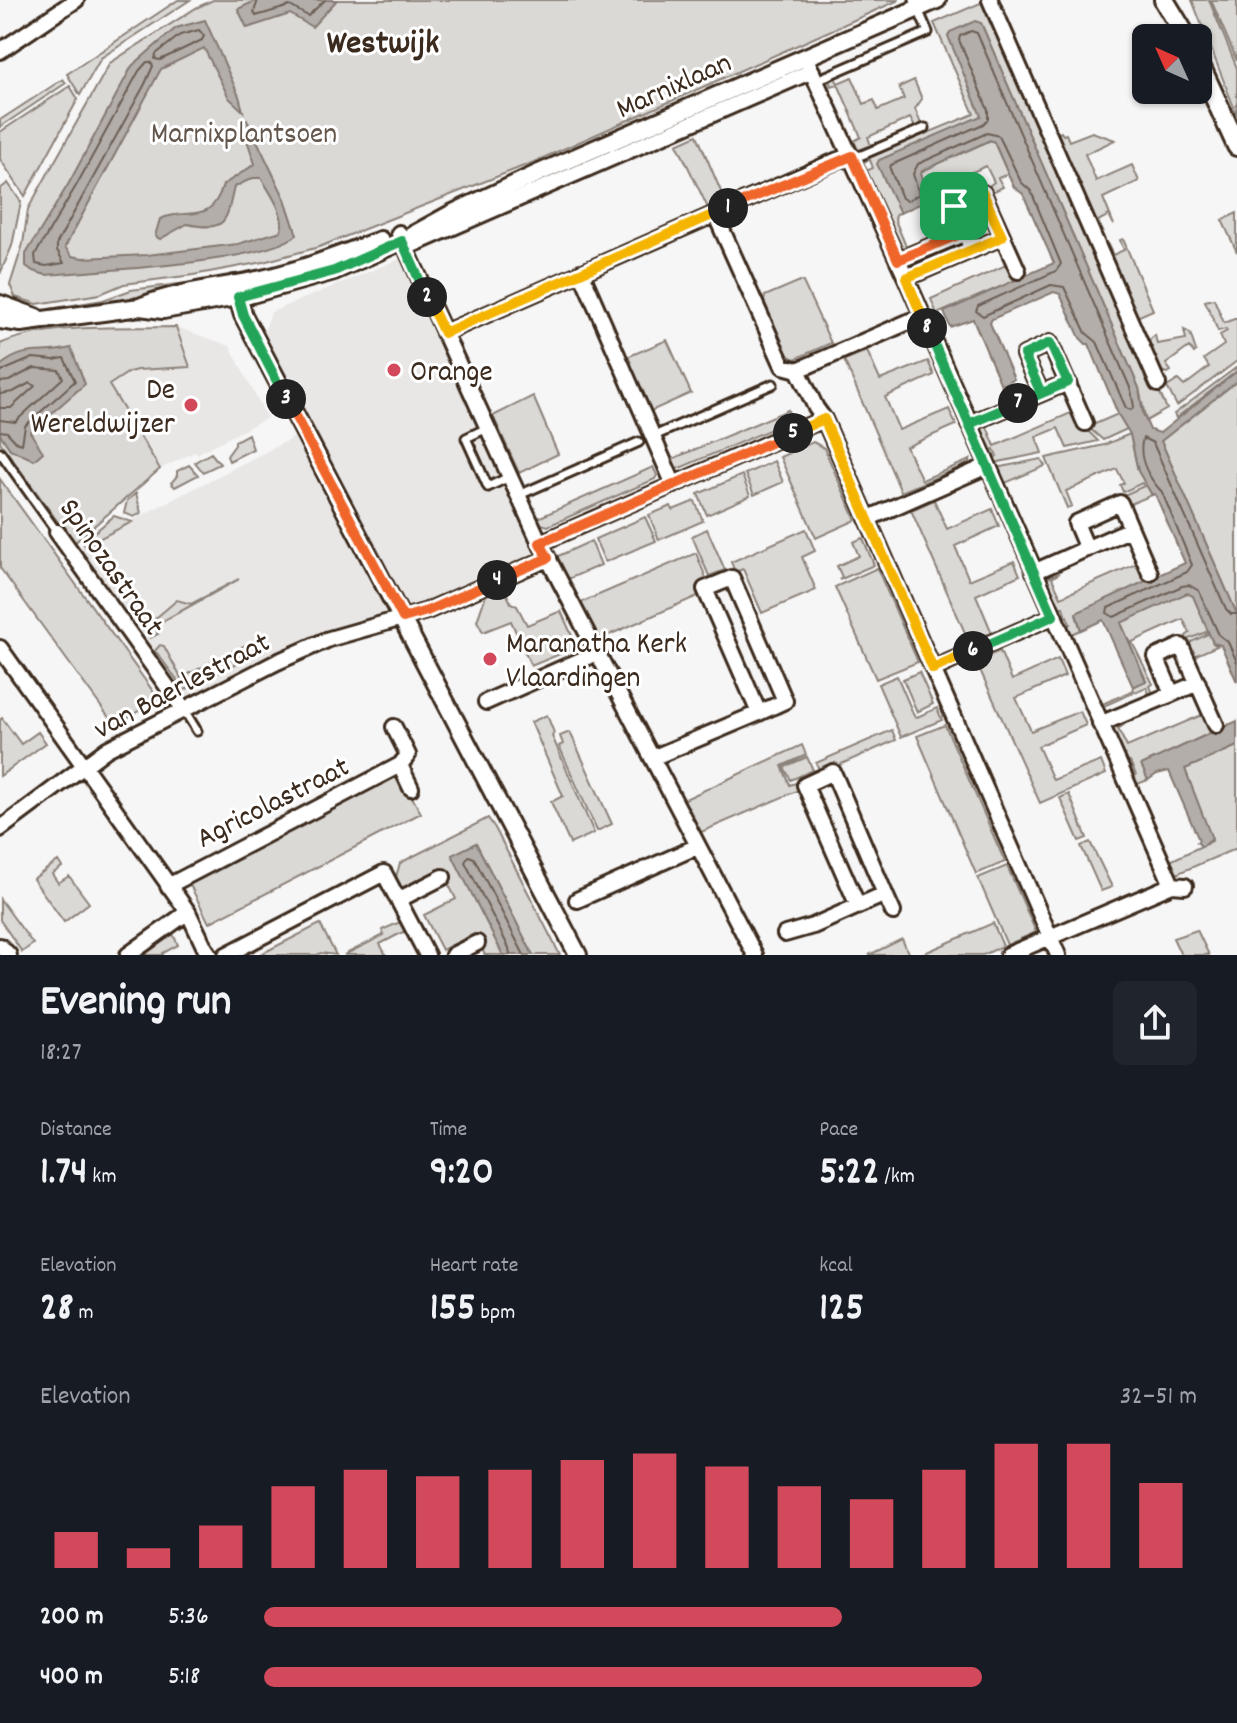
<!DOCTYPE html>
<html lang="en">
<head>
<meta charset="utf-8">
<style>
	body { margin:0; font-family:Dekko,sans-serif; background:#20242c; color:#f1f3f6; height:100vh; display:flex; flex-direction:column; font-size:30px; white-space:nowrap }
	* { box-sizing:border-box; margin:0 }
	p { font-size:26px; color:#9ea1a6 }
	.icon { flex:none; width:44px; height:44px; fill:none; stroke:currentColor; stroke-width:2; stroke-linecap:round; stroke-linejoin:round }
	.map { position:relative; height:955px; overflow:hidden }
	.drawer { display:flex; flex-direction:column; background:#171b24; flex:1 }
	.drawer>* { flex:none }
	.needle { width:52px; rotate:315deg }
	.tools { position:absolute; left:1132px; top:24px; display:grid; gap:16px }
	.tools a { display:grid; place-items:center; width:80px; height:80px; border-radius:12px; background:#171b24; box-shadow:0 2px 6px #0004; font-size:40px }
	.pin { position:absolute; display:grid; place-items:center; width:68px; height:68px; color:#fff; margin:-34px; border-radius:16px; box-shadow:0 4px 12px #0006 }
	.km { position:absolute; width:40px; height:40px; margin:-20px; border-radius:50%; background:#222; color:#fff; font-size:22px; line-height:40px; text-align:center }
	.round { display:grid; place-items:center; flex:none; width:84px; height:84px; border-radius:12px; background:#20242c }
	.overview { display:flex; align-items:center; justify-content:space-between; height:136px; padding:0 40px }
	h1 { font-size:44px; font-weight:700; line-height:60px }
	.stats { display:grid; grid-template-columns:repeat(3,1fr); gap:12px; height:136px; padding:8px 40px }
	.stats div { display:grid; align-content:center }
	.stats b { font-size:40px; font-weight:700 }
	.stats small { font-size:22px; font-weight:400 }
	.stats p { font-size:22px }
	.chart { height:224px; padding:16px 40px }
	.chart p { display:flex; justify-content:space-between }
	.chart svg { width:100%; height:144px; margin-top:8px; stroke:#d1495b; stroke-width:6 }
	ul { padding:0 40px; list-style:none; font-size:26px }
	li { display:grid; grid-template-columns:128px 96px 1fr; align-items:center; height:60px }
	li i { height:20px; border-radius:10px; background:#d1495b }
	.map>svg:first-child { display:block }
	.built { fill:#e9e7e6 }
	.green { fill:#dbd9d6; stroke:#8b827a; stroke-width:2 }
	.water { fill:#b4aeaa; stroke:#847972; stroke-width:2 }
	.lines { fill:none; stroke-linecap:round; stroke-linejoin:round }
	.shore { stroke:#6b5f56; stroke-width:2 }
	.service-casing { stroke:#3b2a1e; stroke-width:13 }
	.minor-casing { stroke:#3b2a1e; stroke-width:20 }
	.tertiary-casing { stroke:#3b2a1e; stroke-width:22 }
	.secondary-casing { stroke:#3b2a1e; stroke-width:24 }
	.service { stroke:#fff; stroke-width:7 }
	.minor { stroke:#fff; stroke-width:14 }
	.tertiary { stroke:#fff; stroke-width:16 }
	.secondary { stroke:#fff; stroke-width:18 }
	.split-1-casing { stroke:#fff; stroke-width:16 }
	.split-2-casing { stroke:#fff; stroke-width:16 }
	.split-3-casing { stroke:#fff; stroke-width:16 }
	.split-4-casing { stroke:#fff; stroke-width:16 }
	.split-5-casing { stroke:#fff; stroke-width:16 }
	.split-6-casing { stroke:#fff; stroke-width:16 }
	.split-7-casing { stroke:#fff; stroke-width:16 }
	.split-8-casing { stroke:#fff; stroke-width:16 }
	.split-9-casing { stroke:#fff; stroke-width:16 }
	.split-1 { stroke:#f0652b; stroke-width:10 }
	.split-2 { stroke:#f5b400; stroke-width:10 }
	.split-3 { stroke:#22a559; stroke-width:10 }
	.split-4 { stroke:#f0652b; stroke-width:10 }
	.split-5 { stroke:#f0652b; stroke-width:10 }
	.split-6 { stroke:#f5b400; stroke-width:10 }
	.split-7 { stroke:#22a559; stroke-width:10 }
	.split-8 { stroke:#22a559; stroke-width:10 }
	.split-9 { stroke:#f5b400; stroke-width:10 }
	.poi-dot { fill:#d1495b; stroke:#fff; stroke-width:3 }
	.labels { text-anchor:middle; stroke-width:6; stroke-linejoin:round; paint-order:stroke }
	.street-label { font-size:30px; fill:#3b2a1e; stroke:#fff }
	.park-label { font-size:30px; fill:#63564c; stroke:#fff }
	.poi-label { font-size:30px; fill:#3b2a1e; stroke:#fff; text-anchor:start }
	.quarter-label { font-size:34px; font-weight:bold; fill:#3b2a1e; stroke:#fff }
</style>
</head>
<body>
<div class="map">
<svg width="1237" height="955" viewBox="0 0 1237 955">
	<rect width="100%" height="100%" fill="#f7f6f6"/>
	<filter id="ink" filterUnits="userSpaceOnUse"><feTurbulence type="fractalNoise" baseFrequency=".0125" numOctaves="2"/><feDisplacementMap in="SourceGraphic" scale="16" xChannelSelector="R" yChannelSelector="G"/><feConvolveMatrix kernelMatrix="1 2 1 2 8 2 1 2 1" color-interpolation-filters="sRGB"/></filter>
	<g filter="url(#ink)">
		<path class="built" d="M402,258L538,558L405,610L309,640L190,699L183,698L76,549L306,431L264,332L271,312Z
			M176,327L230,346L267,418L197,454L195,452L160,469L109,385L129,372L137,370L189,367Z"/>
		<path class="green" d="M178,0H190L101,58L80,95L67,74Z
			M213,0H899L534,162L319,247L263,262L193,275L124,284L100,294L37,304L15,297L10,285L23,244L28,209L110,63L196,8Z
			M1192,0H1209L1237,68V115Z
			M1211,0H1237V61Z
			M985,1L1167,409L1146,421L1139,388L981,23V116L878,164L900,213L896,214L895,220L908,251L903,254L866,171L873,168L870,160L863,162L862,160L974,114L934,23Z
			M852,77L864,104L874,100L878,110L904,99L899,87L914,80L922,99L915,109L921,124L915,127L910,118L868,137L871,146L859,152L854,141L861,137L838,84L831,86L829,81L835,78L838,83Z
			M63,79L66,83L0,127V120Z
			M70,86L78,99L25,196L0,159V132Z
			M1061,132L1063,135L1066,134L1069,141L1092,132L1115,140L1085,154L1096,181L1132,165L1139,181L1103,198L1114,225L1109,215L1098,221L1102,230L1098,228L1057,134Z
			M697,135L725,201L708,208L677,144Z
			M991,140L994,142L1008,174L998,178L1003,187L992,192L989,186L994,182L986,166L933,189L931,199L921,174L922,171Z
			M8,183L21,202L12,246L0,274V189Z
			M1237,213V252L1222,220Z
			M1123,239L1153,310L1137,317L1107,249L1108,245L1113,255L1124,250L1120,240Z
			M1006,265L1014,281L937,314L931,299Z
			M210,280L211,284L124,302L49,309L103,300L131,290Z
			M800,281L803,282L831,343L795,359L788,356L764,301L765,296Z
			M1214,299L1224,323L1237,318V361L1177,406L1167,387L1178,380L1184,386L1209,367L1204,359L1224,345L1220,335L1227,331L1226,329L1218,331L1205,301Z
			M176,327L190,367L137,370L129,372L109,385L160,469L73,544L66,528L58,522L0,442V344C47,323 125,328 176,327Z
			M1184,330L1190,333L1196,351L1194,353L1189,347L1166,364L1171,371L1168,373L1160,371L1147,342L1155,335L1157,344L1186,339Z
			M667,340L691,393L651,411L627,357Z
			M867,351L880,380L928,361L934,375L885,397L899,430L949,409L956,425L906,447L922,480L970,460L968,464L901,492L844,360Z
			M1237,367V371L1176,418L1174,414Z
			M1237,381V614L1161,441Z
			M533,396L558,454L519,473L493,416Z
			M788,410L790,421L680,468L676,467L672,459Z
			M1073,412L1080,430L1085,428L1098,441L1067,448L1058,428L1036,437L1042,453L994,463L992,459L997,456L994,449L989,451L979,429L994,422L987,427L995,446Z
			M1118,414L1127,429L1103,440L1088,427Z
			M248,434L253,449L229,461L227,456L235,445V441Z
			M1130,434L1138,471L1152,495L1128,505L1124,495L1144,486L1142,483L1123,492L1120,485L1124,483L1117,469L1066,491L1072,506L1067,508L1046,458L1104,445Z
			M813,442L824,448L856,520L816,538L780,457Z
			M211,453L220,464L203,472L195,462Z
			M1041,459L1045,466L1003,484L996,468Z
			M774,461L783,482L754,495L745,474Z
			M189,465L198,475L175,487L171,483L177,476V471Z
			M653,467L657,475L655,479L548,526L541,524L538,518Z
			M742,475L750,496L707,515L698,494Z
			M0,479L155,694L157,699L115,726L0,568Z
			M136,493L141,513L134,517L124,513L127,501Z
			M934,500L947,529L992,509L999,526L955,546L969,580L1014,561L1020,575L976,595L992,633L969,642L911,510Z
			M695,501L703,521L659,540L649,515L671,506L673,510Z
			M114,516L132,522L85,546L83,542Z
			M645,517L656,541L605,562L595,539Z
			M707,529L725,570L709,576L692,536Z
			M806,529L815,551L802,557L816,590L762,613L743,569L735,572L731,562Z
			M863,538L874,565L839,580L842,577L837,566L859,556L853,542Z
			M591,541L601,565L568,579L556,557Z
			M696,553L708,583L697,588L700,595L600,639L580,603Z
			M1138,563L1144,577L1157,572L1160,576L1076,615L1081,630L1069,635L1065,626L1070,624L1067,616L1062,618L1065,614L1063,607L1057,608L1045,579L1060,573L1052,578L1061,597Z
			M877,568L918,662L876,679L835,587Z
			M239,579L154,626L158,634L150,638L143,629L177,600L191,604Z
			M504,588L511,603L517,606L527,625L561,611L577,647L531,666L511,621L483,632L477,621L486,595Z
			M1186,593L1193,595L1213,643L1217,646L1194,656L1189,643L1208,634L1206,632L1187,640L1186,636L1190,633L1183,619L1132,642L1153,684L1150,686L1153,694L1150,695L1146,687L1104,706L1100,705L1134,690L1133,687L1146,680L1121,623L1122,620Z
			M259,638L265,649L179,693L177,680L157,653H153L160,645L164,646L181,678Z
			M1000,651L1012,680L1058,659L1065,676L1016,698L1031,731L1080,711L1086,725L1038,746L1053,780L1101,761L1106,774L1040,803L976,661Z
			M919,672L933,704L917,712L903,679Z
			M897,676L915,718L937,708L942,720L901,737L878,684Z
			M1204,714L1211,728L1223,723L1225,726L1229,724L1142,765L1148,780L1135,785L1131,778L1136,775L1133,768L1128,769L1132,766L1130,762L1126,764L1111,730L1125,724L1118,729L1127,747Z
			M547,715L554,733L552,736L594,833L570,844L551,802L563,796L531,722Z
			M2,718L21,744L38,732L46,743L0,776V720Z
			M945,725L1005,862L976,874L917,736Z
			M892,730L896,740L821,773L816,763Z
			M570,732L612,824L597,831L559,746L563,744L560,736Z
			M802,745L806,755L782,766L790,785L796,783L799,790L699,833L683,800Z
			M1237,746V848L1174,875L1168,862L1212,841L1185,769Z
			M807,757L813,770L791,780L784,767Z
			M399,774L421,813L209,923L189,883Z
			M1069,794L1087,838L1079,841L1060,798Z
			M488,818L495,828L560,955H533L476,843L453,856L503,955H485L474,934L442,950L424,915L456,899L441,869L401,889L396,877L400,863Z
			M1090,842L1112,887L1101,891L1081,846Z
			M58,861L62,867L52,874L58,883L69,876L89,903L64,922L33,879Z
			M1007,866L1036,932L1007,945L978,878Z
			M0,899L33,944L22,952L0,920Z
			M400,922L405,931L380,944L386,955H344L384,935L382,930Z
			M993,923L1003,946L983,955H920Z
			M320,924L336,955L321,953L317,955H259Z
			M1197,930L1209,955H1181L1173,938Z
			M173,934L178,945L163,953V955H144Z
			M902,939L909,955H869Z"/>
		<path class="water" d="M257,0H337L312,27L290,14L247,28L238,9Z
			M205,20L239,96L243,111L229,98L204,48L161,69L65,247L72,256L83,258L147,255L238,244L281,231C286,215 270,192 261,178H253L234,187C226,222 227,232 187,224L160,239L155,236L160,219C189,206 210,227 223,185L255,164L241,122L247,120L285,199L297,235C260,264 99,270 46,275L33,271L26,266V254L69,183L132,66L176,28Z
			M975,21L981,23L1139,388L1143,414L1150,430L1160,433L1237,371V381L1161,441L1237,614V682L1221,645L1213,643L1193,596L1187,593L1121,623L1146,681L1133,687L1103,620L1081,630L1076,613L1185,563L1155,494L1152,495L1138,471L1130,434L1118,414L1089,344H1086L1080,338L1060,294L1054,292L992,319L990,323L1014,379L1001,385L973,319L950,327L944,312L1054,263L1023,194L1014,187L994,142L990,140L922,171L921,174L931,199L900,213L877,164L879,160L981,116L948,36L950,32Z
			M71,348L85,384L30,432L43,452L34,460L10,449L0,434V366C27,344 41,356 71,348Z
			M1237,721V746L1185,769L1212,839L1202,847L1197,842L1199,840L1169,771L1157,774L1148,780L1141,765Z
			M476,843L533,955H503L452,855Z"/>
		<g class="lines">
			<path class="shore" d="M258,0L254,12L256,16L290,6L308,16L325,0
				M199,30L204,36L202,40L160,60L155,59L156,54L180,35Z
				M971,31L977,33L1131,390L1134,407L1131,410L1126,408L1097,342L1086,333L1064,287L1051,285L983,316L976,311L978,306L1056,271L1061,264L1031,191L1021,182L999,136L987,133L918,164L913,174L919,194L907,201L902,198L890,169L891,165L983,124L988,119V110L959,40L960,36Z
				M147,62H151L153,66L145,84L57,243V250L64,263L46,266L36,264L35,255L76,186L139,71Z
				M0,372L33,358L54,360L64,358L75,381L25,426L22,444L16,442L7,432L0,431
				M0,382L9,381L34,368L59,370L63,378L15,422L0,420
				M0,394L13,392L30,383L35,386L11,408H0
				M1237,614H1231L1226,609L1153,443L1143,438C1137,458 1149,478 1162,492L1192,565L1187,572L1108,608L1107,613L1114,617L1182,586L1189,585L1199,591L1219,635L1228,642L1237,662
				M510,955L509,948L465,862L469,856L474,858L524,955"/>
			<defs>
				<path id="service" d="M817,80L928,32L914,0
					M853,156L862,155L925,128
					M487,428L466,438L488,487L509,477
					M654,436L773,384
					M0,452L57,532
					M517,496L639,442
					M184,710L197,731"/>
				<path id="minor" d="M990,0L1158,384
					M0,51L76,0
					M805,57L906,278L1172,885
					M715,214L783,366L798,370
					M399,233L540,543L755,955
					M405,248L812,71
					M972,250L954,206L983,193L1018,271
					M898,260L965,232
					M581,272L674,485
					M906,278L1002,237
					M444,333L838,160L852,156
					M798,370L816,408L824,419L1058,955
					M798,370L922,316
					M1041,393L1024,355L1050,343L1085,423
					M969,424L1068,382
					M867,519L987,466
					M57,532L184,710
					M540,543L824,419
					M1087,549L1076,523L1120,503L1150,573
					M1034,572L1131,529
					M0,648L188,912L205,948L210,955
					M933,669L1053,616
					M1172,694L1156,657L1181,646L1216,725
					M486,702L597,653
					M1100,724L1198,683
					M652,758L759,713L705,589L732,578L785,701L759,713
					M400,765L411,788
					M0,829L107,749L277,662L329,639L427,611L548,558
					M168,886L400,765L408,755L394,727
					M885,894L893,912
					M398,900L443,877
					M577,900L698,846
					M785,934L813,926L885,894L833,772L805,785L858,906
					M0,946L9,955
					M128,955L188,912
					M226,955L384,873L427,955
					M453,955L477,943
					M1008,955L1172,885L1185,886"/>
				<path id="tertiary" d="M234,284L243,315L578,955
					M0,304L36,317
					M142,306C180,291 222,288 262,279C303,270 342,254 380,240
					M0,320L21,323L140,307L163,310L248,295L334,271L402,241L451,214L539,173L937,0"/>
				<path id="secondary" d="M1164,0L1187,38
					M1198,61L1237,146"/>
			</defs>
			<use href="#service" class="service-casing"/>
			<use href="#minor" class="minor-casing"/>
			<use href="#tertiary" class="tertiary-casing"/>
			<use href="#secondary" class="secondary-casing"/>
			<use href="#service" class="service"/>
			<use href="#minor" class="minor"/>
			<use href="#tertiary" class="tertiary"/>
			<use href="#secondary" class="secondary"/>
		</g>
	</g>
	<g class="lines" filter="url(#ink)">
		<defs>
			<path id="split-1" d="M728,208L852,156L898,260L965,232L954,206"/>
			<path id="split-2" d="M427,297L444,333L728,208"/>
			<path id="split-3" d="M286,399L243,315L238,297L334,271L402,241L427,297"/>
			<path id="split-4" d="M286,399L403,618L427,611L497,580"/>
			<path id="split-5" d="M497,580L548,558L540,543L793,433"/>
			<path id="split-6" d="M793,433L824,419L933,669L973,651"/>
			<path id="split-7" d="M973,651L1053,616L969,424L1018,403"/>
			<path id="split-8" d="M927,328L969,424L1068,382L1050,343L1024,355L1041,393L1018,403"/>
			<path id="split-9" d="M927,328L906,278L1002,237L983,193L954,206"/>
		</defs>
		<use href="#split-1" class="split-1-casing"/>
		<use href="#split-2" class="split-2-casing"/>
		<use href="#split-3" class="split-3-casing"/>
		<use href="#split-4" class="split-4-casing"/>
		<use href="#split-5" class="split-5-casing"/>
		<use href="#split-6" class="split-6-casing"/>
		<use href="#split-7" class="split-7-casing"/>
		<use href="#split-8" class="split-8-casing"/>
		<use href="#split-9" class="split-9-casing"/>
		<use href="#split-1" class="split-1"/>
		<use href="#split-2" class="split-2"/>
		<use href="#split-3" class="split-3"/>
		<use href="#split-4" class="split-4"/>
		<use href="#split-5" class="split-5"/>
		<use href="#split-6" class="split-6"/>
		<use href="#split-7" class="split-7"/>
		<use href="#split-8" class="split-8"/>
		<use href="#split-9" class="split-9"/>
	</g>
	<g class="poi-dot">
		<circle cx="394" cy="370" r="8"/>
		<circle cx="191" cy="405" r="8"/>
		<circle cx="490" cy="659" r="8"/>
	</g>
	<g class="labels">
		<g class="street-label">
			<text transform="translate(673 84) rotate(-24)" y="10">Marnixlaan</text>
			<text transform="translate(113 566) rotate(55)" y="10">Spinozastraat</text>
			<text transform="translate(181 684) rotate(-28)" y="10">van Baerlestraat</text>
			<text transform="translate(272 801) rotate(-27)" y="10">Agricolastraat</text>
		</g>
		<g class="park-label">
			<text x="244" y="142">Marnixplantsoen</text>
		</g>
		<g class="poi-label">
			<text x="410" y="380">Orange</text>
			<text x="175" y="398" text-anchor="end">De<tspan x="175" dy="34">Wereldwijzer</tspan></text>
			<text x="506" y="652">Maranatha Kerk<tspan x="506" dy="34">Vlaardingen</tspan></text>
		</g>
		<g class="quarter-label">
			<text x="383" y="52">Westwijk</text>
		</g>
	</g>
</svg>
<div class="tools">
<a><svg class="needle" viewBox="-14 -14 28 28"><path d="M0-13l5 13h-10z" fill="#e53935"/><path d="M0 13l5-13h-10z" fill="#9ea1a6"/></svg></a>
</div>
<div class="pin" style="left:954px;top:206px;background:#1e9e55"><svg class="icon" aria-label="arrive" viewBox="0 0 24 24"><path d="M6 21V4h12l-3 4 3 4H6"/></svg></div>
<b class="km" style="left:728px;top:208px">1</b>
<b class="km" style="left:427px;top:297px">2</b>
<b class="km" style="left:286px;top:399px">3</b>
<b class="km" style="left:497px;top:580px">4</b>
<b class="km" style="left:793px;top:433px">5</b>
<b class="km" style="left:973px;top:651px">6</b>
<b class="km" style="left:1018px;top:403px">7</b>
<b class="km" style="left:927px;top:328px">8</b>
</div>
<section class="drawer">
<div class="overview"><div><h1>Evening run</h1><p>18:27</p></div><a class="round"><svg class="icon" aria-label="share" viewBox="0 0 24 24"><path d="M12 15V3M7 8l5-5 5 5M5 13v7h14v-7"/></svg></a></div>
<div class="stats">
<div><p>Distance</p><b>1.74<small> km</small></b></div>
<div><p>Time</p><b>9:20</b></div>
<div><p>Pace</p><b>5:22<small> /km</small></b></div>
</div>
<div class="stats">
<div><p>Elevation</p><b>28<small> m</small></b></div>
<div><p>Heart rate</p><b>155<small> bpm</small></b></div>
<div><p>kcal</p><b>125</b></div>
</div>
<div class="chart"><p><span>Elevation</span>32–51 m</p>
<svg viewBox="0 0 160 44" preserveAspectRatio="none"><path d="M5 44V33M15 44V38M25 44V31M35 44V19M45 44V14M55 44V16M65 44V14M75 44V11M85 44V9M95 44V13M105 44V19M115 44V23M125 44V14M135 44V6M145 44V6M155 44V18"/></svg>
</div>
<ul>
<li><b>200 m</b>5:36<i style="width:62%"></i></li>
<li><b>400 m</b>5:18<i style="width:77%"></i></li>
</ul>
</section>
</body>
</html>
